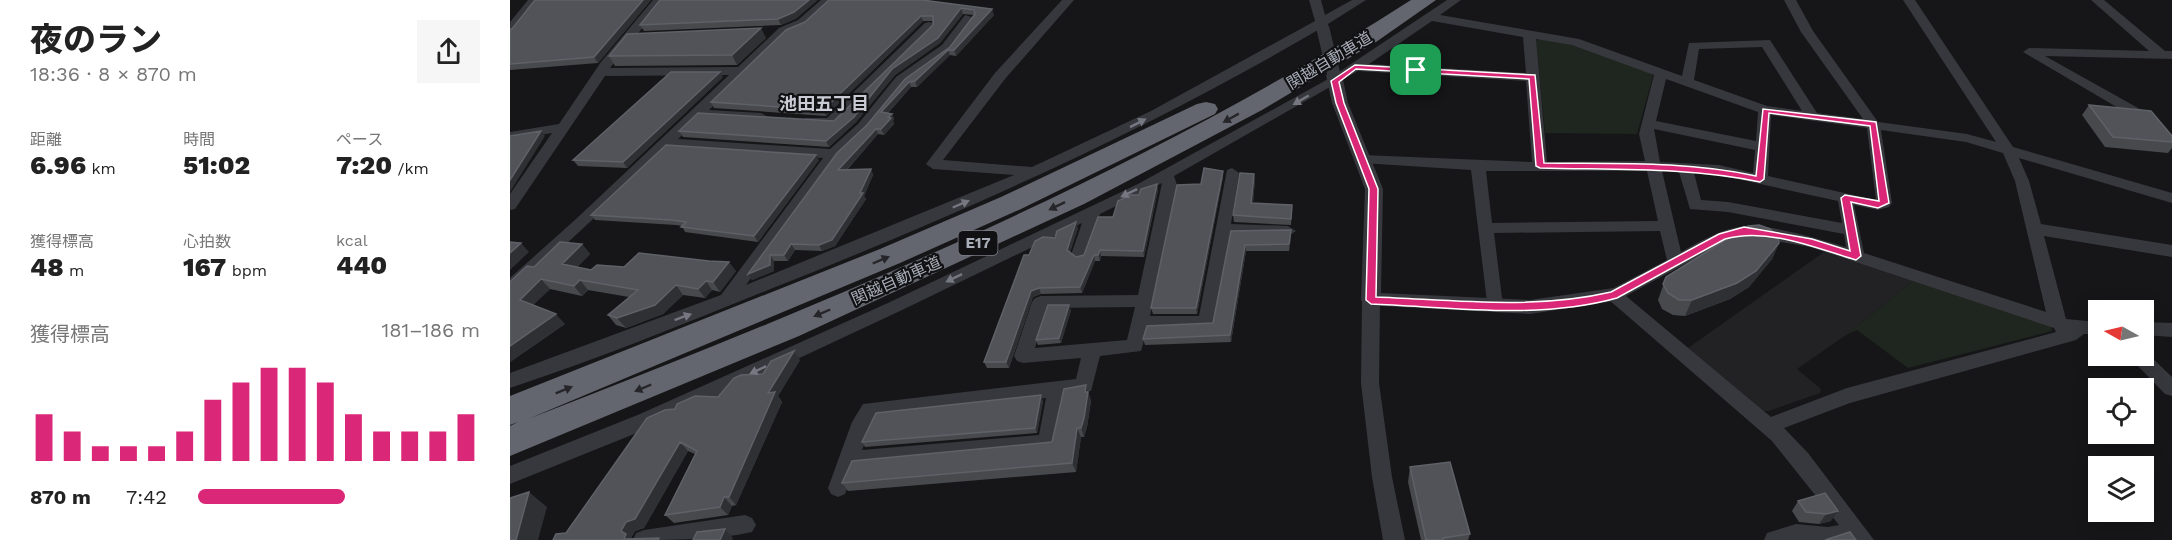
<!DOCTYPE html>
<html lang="ja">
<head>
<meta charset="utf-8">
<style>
	body { margin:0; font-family:"Work Sans","Noto Sans JP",sans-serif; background:#f6f6f6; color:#222; height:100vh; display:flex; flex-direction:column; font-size:22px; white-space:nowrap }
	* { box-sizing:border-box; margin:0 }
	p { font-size:20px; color:#767676 }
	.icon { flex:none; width:33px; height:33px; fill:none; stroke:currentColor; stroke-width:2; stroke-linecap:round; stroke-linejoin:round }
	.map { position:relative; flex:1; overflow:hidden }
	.details { display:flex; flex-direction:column; background:#fff; width:510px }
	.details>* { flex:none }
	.needle { width:39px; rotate:278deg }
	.buttons { position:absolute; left:1578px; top:300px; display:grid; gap:12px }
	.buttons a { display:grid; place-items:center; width:66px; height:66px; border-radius:0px; background:#fff; box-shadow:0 3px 15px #0003; font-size:30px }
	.pin { position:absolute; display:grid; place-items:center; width:51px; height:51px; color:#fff; margin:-26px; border-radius:12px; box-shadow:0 3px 9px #0006 }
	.round { display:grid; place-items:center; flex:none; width:63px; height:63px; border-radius:0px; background:#f6f6f6 }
	.overview { display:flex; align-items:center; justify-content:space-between; height:102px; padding:0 30px }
	h1 { font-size:33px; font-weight:800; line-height:45px }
	.metrics { display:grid; grid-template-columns:repeat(3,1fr); gap:9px; height:102px; padding:6px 30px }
	.metrics div { display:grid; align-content:center }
	.metrics b { font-size:26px; font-weight:800 }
	.metrics small { font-size:16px; font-weight:400 }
	.metrics p { font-size:16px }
	.chart { height:168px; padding:12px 30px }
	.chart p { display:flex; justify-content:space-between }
	.chart svg { width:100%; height:108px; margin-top:6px; stroke:#db2777; stroke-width:6 }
	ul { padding:0 30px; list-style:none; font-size:20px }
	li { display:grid; grid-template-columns:96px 72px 1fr; align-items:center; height:45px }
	li i { height:15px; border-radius:8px; background:#db2777 }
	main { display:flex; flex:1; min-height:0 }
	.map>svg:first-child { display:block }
	.built { fill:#222225 }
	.green { fill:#1e261f }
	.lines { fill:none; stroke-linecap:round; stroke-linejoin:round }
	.minor { fill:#37383d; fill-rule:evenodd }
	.tertiary { fill:#37383d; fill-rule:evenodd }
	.motorway { fill:#63666e; fill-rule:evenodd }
	.minor-bridge { stroke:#37383d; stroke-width:13 }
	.wall { fill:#47494d }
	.shaded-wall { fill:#2f3033 }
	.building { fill:#525359; stroke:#5f6168; stroke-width:1.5 }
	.oneway { fill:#757881 }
	.oneway2 { fill:#26262a }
	.route { fill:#db2777; stroke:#fff; stroke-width:1.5; fill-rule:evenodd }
	.labels { text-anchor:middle; stroke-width:4.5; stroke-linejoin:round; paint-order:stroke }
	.shield { fill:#111113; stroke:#7b7e86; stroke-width:1.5 }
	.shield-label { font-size:15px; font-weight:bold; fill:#a8adb8 }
	.street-label { font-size:16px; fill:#a8adb8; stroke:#111113 }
	.neighbourhood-label { font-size:18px; font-weight:bold; fill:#c9ccd4; stroke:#111113 }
</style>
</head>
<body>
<main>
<section class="details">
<div class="overview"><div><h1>夜のラン</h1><p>18:36 · 8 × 870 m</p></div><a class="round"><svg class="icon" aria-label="share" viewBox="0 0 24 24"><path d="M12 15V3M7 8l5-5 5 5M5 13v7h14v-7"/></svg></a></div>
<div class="metrics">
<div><p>距離</p><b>6.96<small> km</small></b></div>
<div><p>時間</p><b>51:02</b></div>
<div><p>ペース</p><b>7:20<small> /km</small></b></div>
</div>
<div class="metrics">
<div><p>獲得標高</p><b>48<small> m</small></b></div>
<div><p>心拍数</p><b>167<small> bpm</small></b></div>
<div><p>kcal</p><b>440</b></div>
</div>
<div class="chart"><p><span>獲得標高</span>181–186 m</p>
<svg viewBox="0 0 160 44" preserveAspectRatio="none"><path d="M5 44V25M15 44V32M25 44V38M35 44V38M45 44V38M55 44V32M65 44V19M75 44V12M85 44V6M95 44V6M105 44V12M115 44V25M125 44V32M135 44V32M145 44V32M155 44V25"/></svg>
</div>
<ul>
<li><b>870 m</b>7:42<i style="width:52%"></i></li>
</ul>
</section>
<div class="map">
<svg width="1662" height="540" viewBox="0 0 1662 540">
	<rect width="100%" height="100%" fill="#161618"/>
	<path class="built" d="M1314,252L1403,281L1336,335L1287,369L1311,389L1310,393L1259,411H1254L1178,348Z"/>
	<path class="green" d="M1029,39L1064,45L1139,72L1143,76L1127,134L1035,133L1026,41Z
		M1403,281L1541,326L1542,331L1398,368L1347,330L1336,335Z"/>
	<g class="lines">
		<path class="minor" d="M18,0H30L4,33L0,34V22Z
			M143,0H155L100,68L228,67L269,28L288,20L311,0H324L296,26L277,34L199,110L251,113L258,117L256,120L191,117L168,139L320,149L348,124L386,77L432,45L455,15L465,18L440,51L396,83L358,130L328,157L236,285L504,175L423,169L416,164L485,73L552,0H564L495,79L433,160L522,167L641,111L805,21L799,0H811L815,15L842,0H856L818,24L817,32L808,30C634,132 450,214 263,288C176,323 89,359 0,388V373L211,295L313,158L159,148L6,291L0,293V278L66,219L219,75L95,76L5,209L0,210V194L42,133L0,140V132L49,124L91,62Z
			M937,0H951L930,15L1069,39L1172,76L1179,43L1260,40L1307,113L1353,119L1291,32L1274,0H1286L1303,31L1368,122L1457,134L1486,142L1393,0H1405L1503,147L1662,193V203L1509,158L1519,181L1531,224L1662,245V257L1534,236L1556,319L1588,322V334H1574L1566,340L1340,403L1274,428L1298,453L1364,540H1254L1257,533L1286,524L1318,527L1329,525L1262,441L1098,299L1096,295L1098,291L1157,260L1150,231L984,233L993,306L990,310H978L961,170L852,163L845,159L852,155L1022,162L1016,81L848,71L664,176L667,185L640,316H689L717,170L722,168L729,173L721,224L778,226L786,231L778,236L720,235L703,328L637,330L631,351L590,356L581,391L555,395L545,449L345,468L335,494L328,497L321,494L318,488L342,422L353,404L566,379L571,358L513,363L507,361L504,356L522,302L525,298L531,296L628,295L652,183L590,214L575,259L569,261L561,255L572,223L390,311L144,426L0,484V466L130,414L378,303L628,184L820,78ZM922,21L1013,37L1016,73L859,64ZM1026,39L1062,45L1144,75L1129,134L1135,161L1037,162ZM1252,47L1292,111L1257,106L1184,80L1189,49ZM1156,79L1248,112L1246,141L1146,121ZM1261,115L1357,128L1366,200L1258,176ZM1144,129L1245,150L1243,173L1209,165L1150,162ZM1371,130L1456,142L1493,153L1505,181L1536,312L1354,253L1344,205L1368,210L1379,207L1382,203ZM976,171H1137L1148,221L982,223ZM1152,171L1169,172L1180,209L1218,212L1334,234L1336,247C1313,240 1259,224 1236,226C1212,228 1191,241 1171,252ZM1184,173L1209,175L1328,201L1332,223L1218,202L1191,200ZM1237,236L1300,247L1544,328L1546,332L1337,388L1261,417L1116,296L1217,241ZM625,307L617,340L525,348L538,308ZM536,398L529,435L352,450L366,416Z
			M1581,0H1594L1655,51H1662V59L1535,56L1637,113V119H1627L1513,52L1519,48L1639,51Z
			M419,22L423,23V29L325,125L295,124V118H317L415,23Z
			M861,294L867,296L870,300L869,383L882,477L895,540H873L862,477L851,383L852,300L855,296Z
			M1634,322L1662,323V337L1634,335Z
			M1634,350L1662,377V396L1655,394L1623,361L1620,356H1634Z
			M235,515L242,518L246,525L242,532C206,540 162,540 123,540L126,533L134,530Z"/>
		<path class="tertiary" d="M824,70L832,75L838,103L873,189L871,293L1020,300L1104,288L1111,290L1114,295L1111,300L1020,314L854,305L851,300L855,189L822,103L816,75Z"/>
		<path class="motorway" d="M901,0H926L866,42L752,110L574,204L289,336L0,456V426L8,422L0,425V396L370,249L491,197L687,104L696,102L705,104L708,109L705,114L511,209L390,263L18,419C321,302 627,176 901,0Z"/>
		<path class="minor-bridge" d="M813,29L824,75"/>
	</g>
	<path class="wall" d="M25,0H141L88,63L0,70V29H2Z
		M412,0L484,15L446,56L440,55L407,87H401L378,113L382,114L384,119L383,121L384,124L374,135L368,134L337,170L361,169L363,175L354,196L356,199L325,246L312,251L285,250L278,261H264V271L242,280L238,274L395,79L440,47L464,15L453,14L430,43L385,75L346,122L319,147L173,137L169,131L324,121L423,25V21H413L316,116L204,108L201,102L295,22Z
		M287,18L271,25L134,31L130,25Z
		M256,38L227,65L105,66L99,56Z
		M213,77L117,168L68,166L63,160Z
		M1579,105L1662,142V148L1658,153L1595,147L1572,115Z
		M309,160L248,242L175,232L172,226L166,225L85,220L81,215Z
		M713,177L687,314H643L641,308L691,184Z
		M745,180L743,203L782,205L781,225L724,222L723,215Z
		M647,184L648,190L634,257L591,256L590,261H585L572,293L531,294L523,297L499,368H477L474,362L519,255L545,238L568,228L560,252L566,257L574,255L603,217L629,195Z
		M721,231L781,237L779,251H736L721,342L635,345L633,339L703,323Z
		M1269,243L1262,259L1239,287L1220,299L1175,316L1163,315L1152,309L1148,300L1156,277Z
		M72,244L80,254L67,267L81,270L114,267L226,271L210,292L202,290L195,298L173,295L153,314L116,328L106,325L98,315L119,297L78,290L72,296L40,289L23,305L55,324L0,362V282L24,267Z
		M561,310L551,343L528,345L526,340Z
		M290,360L268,396L272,402L226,505L222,506L218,515L164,523L155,515L185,454L178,451L134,528L125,531L121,538L43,540L56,533L165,409L208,397L253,374Z
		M576,385L581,401L577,427L574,437H571L566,472L338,491L332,483L542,442Z
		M533,401L527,433L355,447L352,442Z
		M900,467L960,534L958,540H911L898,482Z
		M1315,493L1321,521L1309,524L1289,522L1282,511L1288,501Z"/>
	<path class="shaded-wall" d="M133,0H141L88,63L84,57Z
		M299,0H308L287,18L271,25L268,19Z
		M451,8L453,14L430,43L385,75L346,122L319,147L316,141L382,69Z
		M482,9L484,15L446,56L444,50Z
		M411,16L413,21L316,116L313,110Z
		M251,28L256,38L227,65L222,55Z
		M438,50L440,55L407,87L405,81Z
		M210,72L213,77L117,168L113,162Z
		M399,82L401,87L373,118L371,112Z
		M382,114L384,119L383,121L384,124L374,135L371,129Z
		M366,129L368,134L331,176L328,170Z
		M31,131L35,136L0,192V180Z
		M306,155L309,160L248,242L244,236Z
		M361,169L363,175L354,196L356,199L325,246L312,251L309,245L350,193Z
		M713,171V177L687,314L686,308Z
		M744,174L745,180L742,210L741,203Z
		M647,184L648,190L634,257L633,251Z
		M566,222L568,228L559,256L557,250Z
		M781,230V237L779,251V244Z
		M11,243L19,252L0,270V253Z
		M1269,243L1262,259L1239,287L1220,299L1175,316L1182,300Z
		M72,244L80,254L60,273L52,264Z
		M281,244L285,250L278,261L274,255Z
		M735,245L736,251L721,342L720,335Z
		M590,250L591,256L590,261L588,255Z
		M260,255L264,261V271L242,280L238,274Z
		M584,255L585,261L572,293L570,287Z
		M219,262L226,271L210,292L203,282Z
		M31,279L40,289L19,309L10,300Z
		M70,280L78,290L72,296L64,286Z
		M196,281L202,290L195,298L188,289Z
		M166,285L173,295L153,314L116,328L107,318Z
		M529,288L531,294L523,297L499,368L496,362L521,291Z
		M559,305L561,310L551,343L549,338Z
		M46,314L55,324L0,362V346Z
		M284,351L290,360L268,396L272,402L226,505L219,497L258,393Z
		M576,385L581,401L577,427L574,437L571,428Z
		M531,395L533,401L527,433L525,428Z
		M567,428L571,437L566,472L562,463Z
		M170,442L178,451L134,528L125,531L121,538L114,539L111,531L116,522Z
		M19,492L37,507L28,540H6Z
		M214,497L222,506L218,515L210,507Z
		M1328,511L1321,521L1309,524L1316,514Z
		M215,529L223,538L222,540H210Z"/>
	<path class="building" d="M25,0H133L84,57L0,64V29H2Z
		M150,0H299L284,12L268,19L130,25Z
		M319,0H412L482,9L444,50H438L405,81L399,82L371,112L382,114L378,117L381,118L371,129H366L328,170L361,169L350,193H353L322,240L309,245L281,244L274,255H260V265L238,274L327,153L357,125L395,79L440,47L465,14L464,10L451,8L428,38L382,69L344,117L316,141L169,131L188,113L324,121L423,25V16H411L313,110L201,102L276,30L295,22Z
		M251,28L222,55L99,56L117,34Z
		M161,72H210L113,162L63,160Z
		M1579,105L1641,111L1662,136V142L1603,137Z
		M31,131L0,180V136Z
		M156,145L306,155L244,236L171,227L176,222L162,220L81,215Z
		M694,168L713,171L686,308H641L667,185L691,184Z
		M730,173L744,174L741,203L782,205L781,219L723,215Z
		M647,184L633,251L590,250L588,255H584L570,287L529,288L521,291L496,362H474L514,255H519L525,241L533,237L545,238L547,231L566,222L557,250L566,257L574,255L588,217H603L608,201L620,195H629L631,189Z
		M1249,225L1260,229L1268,236L1269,243L1246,271L1227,283L1182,300H1169L1158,293L1153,284L1156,277L1238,226Z
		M781,230L779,244L735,245L720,335L633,339L637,326L703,323L721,231Z
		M0,242L11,243L0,253Z
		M50,242L72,244L52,264L81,270L87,265L114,267L129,253L199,261L219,262L203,282L196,281L188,289L166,285L145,305L107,318L98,315L128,290L70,280L64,286L31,279L10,300L46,314L0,346V282L17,266L24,267Z
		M538,305H559L549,338L526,340Z
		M284,351L258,393L265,392L219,497H214L210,507L155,515L187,451L170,442L125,519L116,522L111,531L116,534L114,539L149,538L148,540H43L46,534L56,533L137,418L155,410L165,409L167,404L185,396L208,397L224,378L231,375L253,374L261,361Z
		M576,385L575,392H578L574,418L571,428H567L562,463L332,483L342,461L542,442L554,389Z
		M531,395L525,428L352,442L366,413Z
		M940,462L960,534L933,538V540H916L900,467Z
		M19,492L6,540H0V498Z
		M1315,493L1328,511L1316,514L1296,512L1288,501Z
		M215,529L210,540H183L187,532Z
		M1340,532L1346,540H1315Z"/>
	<defs><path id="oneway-solid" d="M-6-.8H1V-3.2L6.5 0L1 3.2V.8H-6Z" transform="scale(1.5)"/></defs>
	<g class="oneway">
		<use href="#oneway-solid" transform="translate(791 100) rotate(150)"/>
		<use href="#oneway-solid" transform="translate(628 123) rotate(-27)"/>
		<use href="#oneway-solid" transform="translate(619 193) rotate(154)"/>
		<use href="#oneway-solid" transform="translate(451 204) rotate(-23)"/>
		<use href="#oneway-solid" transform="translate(444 278) rotate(154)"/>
		<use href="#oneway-solid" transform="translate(173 317) rotate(-20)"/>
		<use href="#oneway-solid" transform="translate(248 370) rotate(155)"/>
	</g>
	<g class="oneway2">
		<use href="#oneway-solid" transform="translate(721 118) rotate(151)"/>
		<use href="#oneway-solid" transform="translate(547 206) rotate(154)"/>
		<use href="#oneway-solid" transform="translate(371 260) rotate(-23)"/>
		<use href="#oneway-solid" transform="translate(312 313) rotate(157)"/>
		<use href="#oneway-solid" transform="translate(133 388) rotate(157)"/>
		<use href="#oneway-solid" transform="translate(54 390) rotate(-22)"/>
	</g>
	<path class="route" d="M845,65L1025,75L1034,163C1105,164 1176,161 1246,176L1253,109L1366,122L1379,203L1368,208L1341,202L1351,256L1346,260C1306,248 1257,227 1215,239L1107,298C1028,320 941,307 861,304L856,300L859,189L826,103L821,81ZM846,69L1019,79L1026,166L1030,168C1104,170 1178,167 1250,182L1254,179L1259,113L1360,126L1369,201L1335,195L1331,198L1340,251L1302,239L1234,227L1209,234L1101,292C1024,310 944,300 866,297L868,189L834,103L829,82Z"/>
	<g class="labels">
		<rect class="shield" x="448.5" y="231" width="39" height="24" rx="4.5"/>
		<g class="shield-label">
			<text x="468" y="248">E17</text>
		</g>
		<g class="street-label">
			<text transform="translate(819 60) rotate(-31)" y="6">関越自動車道</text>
			<text transform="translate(386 280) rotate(-24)" y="6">関越自動車道</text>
		</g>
		<g class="neighbourhood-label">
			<text x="314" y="110">池田五丁目</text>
		</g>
	</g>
</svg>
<div class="buttons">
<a><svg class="needle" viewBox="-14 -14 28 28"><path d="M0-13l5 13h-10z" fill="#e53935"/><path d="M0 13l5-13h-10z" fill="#767676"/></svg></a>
<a><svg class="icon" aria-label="locate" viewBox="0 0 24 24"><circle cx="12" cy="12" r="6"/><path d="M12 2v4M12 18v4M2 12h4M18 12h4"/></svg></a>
<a><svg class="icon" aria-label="layers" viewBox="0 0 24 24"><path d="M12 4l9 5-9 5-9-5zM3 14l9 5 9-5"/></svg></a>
</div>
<div class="pin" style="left:906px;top:70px;background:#1e9e55"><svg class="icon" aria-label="arrive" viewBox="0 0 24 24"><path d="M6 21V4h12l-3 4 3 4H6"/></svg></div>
</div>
</main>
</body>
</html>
